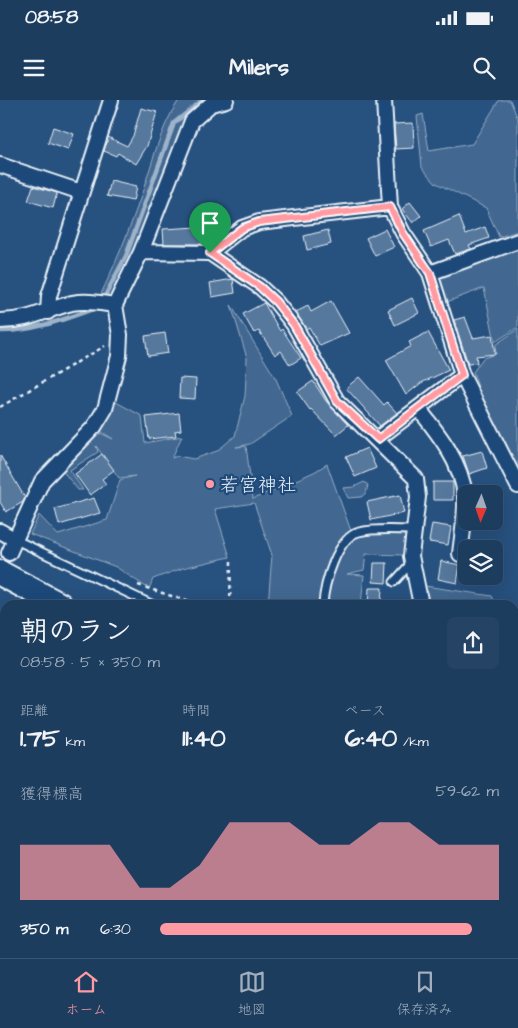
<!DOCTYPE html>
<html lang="ja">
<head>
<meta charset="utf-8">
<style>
	body { margin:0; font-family:"Architects Daughter","Klee One",sans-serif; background:#254465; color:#f1f3f6; height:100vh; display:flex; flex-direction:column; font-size:19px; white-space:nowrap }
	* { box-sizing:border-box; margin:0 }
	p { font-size:16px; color:#a0aebd }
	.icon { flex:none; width:28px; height:28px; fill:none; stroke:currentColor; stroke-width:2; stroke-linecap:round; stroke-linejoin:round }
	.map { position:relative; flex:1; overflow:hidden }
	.drawer { position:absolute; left:0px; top:500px; width:519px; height:359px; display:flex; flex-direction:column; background:#1d3d5f; border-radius:15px 15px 0 0; box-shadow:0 5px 20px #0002,0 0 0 1px #3b5674 }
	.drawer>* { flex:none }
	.needle { width:32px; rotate:182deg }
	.buttons { position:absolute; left:458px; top:385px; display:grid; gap:10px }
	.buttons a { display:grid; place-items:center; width:45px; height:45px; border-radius:8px; background:#1d3d5f; box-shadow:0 5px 20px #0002,0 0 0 1px #3b5674; font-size:25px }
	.pin { position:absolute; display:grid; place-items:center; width:42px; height:42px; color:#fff; margin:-51px -21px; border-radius:50% 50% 50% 0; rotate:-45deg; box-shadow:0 0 5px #0007 }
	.pin .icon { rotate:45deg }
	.round { display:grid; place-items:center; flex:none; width:52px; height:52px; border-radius:8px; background:#254465 }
	.summary { display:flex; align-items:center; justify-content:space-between; height:85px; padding:0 20px }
	h1 { font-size:28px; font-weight:800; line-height:38px }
	.metrics { display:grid; grid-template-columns:repeat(3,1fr); gap:8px; height:85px; padding:5px 20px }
	.metrics div { display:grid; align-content:center }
	.metrics b { font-size:25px; font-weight:800 }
	.metrics small { font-size:14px; font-weight:400 }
	.metrics p { font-size:14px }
	.chart { height:140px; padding:10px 20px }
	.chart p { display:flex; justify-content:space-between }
	.chart svg { width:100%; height:90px; margin-top:5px; fill:#ff9aa2; opacity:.7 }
	ul { padding:0 20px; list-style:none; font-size:16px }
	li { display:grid; grid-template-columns:80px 60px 1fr; align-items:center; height:38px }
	li i { height:12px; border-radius:6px; background:#ff9aa2 }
	.status { display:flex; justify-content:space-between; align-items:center; height:35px; padding:0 25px; background:#1d3d5f; direction:ltr }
	.status svg { height:14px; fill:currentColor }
	header { display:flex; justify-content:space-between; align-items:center; height:65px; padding:0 20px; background:#1d3d5f; font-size:22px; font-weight:800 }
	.menu { display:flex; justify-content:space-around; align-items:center; height:70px; border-top:1px solid #3b5674; background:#1d3d5f; font-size:14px; color:#a0aebd }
	.menu a { display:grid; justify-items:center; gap:2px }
	.menu .active { color:#ff9aa2 }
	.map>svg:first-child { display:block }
	.green { fill:#436891; stroke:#96acc4 }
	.water { fill:#6b8aaa; stroke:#9db3c9 }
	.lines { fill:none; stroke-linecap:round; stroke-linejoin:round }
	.stream { stroke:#9db3c9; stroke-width:4.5 }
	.building { fill:#57789d; stroke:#e8f1f8 }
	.service-casing { stroke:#e8f1f8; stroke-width:11 }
	.minor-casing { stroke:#e8f1f8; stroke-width:18 }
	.trunk-casing { stroke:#e8f1f8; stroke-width:28 }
	.path { stroke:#e8f1f8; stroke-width:2.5; stroke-dasharray:4 4; stroke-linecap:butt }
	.service { stroke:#1f4a7a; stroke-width:7 }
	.minor { stroke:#1f4a7a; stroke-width:14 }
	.trunk { stroke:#1f4a7a; stroke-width:24 }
	.route-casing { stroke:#fff; stroke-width:10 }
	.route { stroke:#ff9aa2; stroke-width:6 }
	.poi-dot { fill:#ff9aa2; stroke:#1f4a7a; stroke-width:2 }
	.labels { text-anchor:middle; stroke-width:4.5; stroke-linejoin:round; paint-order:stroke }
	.poi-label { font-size:19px; fill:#e8f1f8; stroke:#1f4a7a; text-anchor:start }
</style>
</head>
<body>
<div class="status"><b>08:58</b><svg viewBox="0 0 49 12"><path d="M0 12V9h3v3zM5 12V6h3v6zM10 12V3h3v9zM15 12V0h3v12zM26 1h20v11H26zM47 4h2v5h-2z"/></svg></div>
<header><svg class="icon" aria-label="menu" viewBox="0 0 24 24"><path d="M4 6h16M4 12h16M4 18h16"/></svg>Milers<svg class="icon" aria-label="search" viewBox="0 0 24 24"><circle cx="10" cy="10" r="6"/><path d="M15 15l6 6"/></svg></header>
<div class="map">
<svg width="518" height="858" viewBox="0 0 518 858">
	<rect width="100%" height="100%" fill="#27517f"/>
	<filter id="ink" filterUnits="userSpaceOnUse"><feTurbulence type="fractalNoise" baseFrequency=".02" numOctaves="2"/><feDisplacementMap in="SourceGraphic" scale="10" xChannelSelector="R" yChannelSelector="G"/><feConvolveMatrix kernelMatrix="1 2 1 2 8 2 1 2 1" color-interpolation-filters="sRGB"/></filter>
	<g filter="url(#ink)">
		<path class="green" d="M179,0H225L192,21L116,202L99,198C115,165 129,131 141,96C153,62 159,30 179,0Z
			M499,0H510L518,19V131L499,137L486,108L436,83L422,67L417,16L423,14L429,51L472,44Z
			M518,144V227L495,242L484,188L444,203L438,174Z
			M231,205L276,279L292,316L250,344L236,347L246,346L253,399L314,372L327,364L351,431L406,432L404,455L366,454L364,470L347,474L364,475L361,505H268L272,455L254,403L215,409L230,457L183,468L153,479L149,489L116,467L30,434L39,415L58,435L107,420L120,380L135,376L119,378L96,346L98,352L70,370L83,390H78L61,369L96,331L113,339L99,330L116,302L142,316L145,343L182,336L172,358L177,356L194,359L217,351L235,336L245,296L247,258Z
			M518,229V388L497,345L473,272L483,258L496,254L495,245Z
			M364,382L368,385L366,394L361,397L348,398L343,388L354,387Z
			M425,486L492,496L496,505H425L427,496Z
			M151,502H202L212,505H152Z
			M518,514V664L514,662V515Z
			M0,555L5,560V854H112L111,858H0Z
			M514,715L518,716V858H448L447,854H514Z"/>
		<path class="water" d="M112,854H243L247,858H111Z"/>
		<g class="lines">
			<path class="stream" d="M106,194L126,156L174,23L203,0
				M0,231C33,231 62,220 93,209"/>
		</g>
		<path class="building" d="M141,8L157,12L147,46L136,64L118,53L116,56L104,51L108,37L127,46L133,36Z
			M413,23L414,48L396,49L394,24Z
			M53,27L74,34L68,50L48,43Z
			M111,81L136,87L133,101L107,96Z
			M33,86L57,93L53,108L28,101Z
			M410,102L421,116L413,123L402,109Z
			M459,116L466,134L485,127L489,138L469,145L471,149L455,154L449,140L431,147L424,131Z
			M212,123L213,140L207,144H164L163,129L198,127L197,124Z
			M385,129L394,147L375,156L366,138Z
			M328,130L331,144L307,150L304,136Z
			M233,179L235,193L212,197L210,183Z
			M412,198L419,213L395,225L388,210Z
			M331,201L349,233L320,246L309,227L306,229L296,212L308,206L311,212Z
			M264,203L280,231L282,229L301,258L290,265L281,251L275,255L259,231L254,233L243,214Z
			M465,217L473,238L492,235L495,254L476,256L477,263L468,264L454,220Z
			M428,232L449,270L421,283L406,295L386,260L411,246L409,242Z
			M165,233L168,253L148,256L145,236Z
			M359,277L384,305L387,302L397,313L380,326L346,288Z
			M180,278L196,279L195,299L179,298Z
			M313,281L326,301L348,325L336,335L311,309L310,310L297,292Z
			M179,313L181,330L175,331L176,336L149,339L146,317Z
			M367,348L376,368L355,377L346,357Z
			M482,351L487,368L469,374L463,356Z
			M102,354L114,370L102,379L106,384L90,395L75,374Z
			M0,355L25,398L23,402L6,412L0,402Z
			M433,382H453V400H433Z
			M400,395L404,413L371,420L367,402Z
			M94,398L100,413L59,425L55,409Z
			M432,424L451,427L448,445L429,442Z
			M441,461L460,465L457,483L438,479Z
			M374,463H387L386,483L373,482Z
			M369,488H382L381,505H368Z"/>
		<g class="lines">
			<defs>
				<path id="service" d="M16,440L153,505
					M394,482L412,462
					M323,505C324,485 337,437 359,432C375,428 396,430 413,430"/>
				<path id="minor" d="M384,0L390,107L403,133L430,173L462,275L518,386
					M0,65L81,92
					M141,152L210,153L260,187L276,202L294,225L337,301L416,379L418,397L411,456L420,500L418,505
					M210,153L242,128L259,122L390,107
					M430,173L518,141
					M48,212L49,196L111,0
					M0,221C29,221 45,210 72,203C86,200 100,203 115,205
					M418,308C438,333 462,363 465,396C466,415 462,435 460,454
					M377,339L462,275
					M0,431L16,440
					M9,453L42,381L94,327L105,309L119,256L120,235L115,205L141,152L192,21L211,4L226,0
					M0,548L5,552
					M514,710L518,690
					M381,858L385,854"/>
				<path id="trunk" d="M0,473L60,505
					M514,680L518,681"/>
			</defs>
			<use href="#service" class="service-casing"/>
			<use href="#minor" class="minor-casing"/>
			<use href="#trunk" class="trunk-casing"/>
			<path class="path" d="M0,307L105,246
				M138,485L199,505
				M230,505L231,461
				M90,854L91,858
				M247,854L251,858"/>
			<use href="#service" class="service"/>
			<use href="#minor" class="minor"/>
			<use href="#trunk" class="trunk"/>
		</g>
	</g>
	<g class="lines" filter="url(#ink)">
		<defs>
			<path id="route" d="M390,107L403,133L430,173L462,275L378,339L337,301L294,225L276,202L260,187L210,153L242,128L259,122Z"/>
		</defs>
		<use href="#route" class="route-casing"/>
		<use href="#route" class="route"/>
	</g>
	<circle class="poi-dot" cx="210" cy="384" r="5"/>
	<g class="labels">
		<g class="poi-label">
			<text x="220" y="391">若宮神社</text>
		</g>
	</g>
</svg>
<div class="buttons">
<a><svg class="needle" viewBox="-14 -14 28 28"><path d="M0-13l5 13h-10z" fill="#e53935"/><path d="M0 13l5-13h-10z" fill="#a0aebd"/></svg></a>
<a><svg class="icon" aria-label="layers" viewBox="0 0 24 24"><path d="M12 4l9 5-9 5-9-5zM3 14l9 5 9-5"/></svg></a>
</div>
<div class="pin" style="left:210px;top:153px;background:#1e9e55"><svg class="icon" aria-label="arrive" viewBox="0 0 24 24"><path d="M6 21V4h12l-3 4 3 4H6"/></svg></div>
<section class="drawer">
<div class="summary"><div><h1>朝のラン</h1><p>08:58 · 5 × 350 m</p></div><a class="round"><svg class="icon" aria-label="share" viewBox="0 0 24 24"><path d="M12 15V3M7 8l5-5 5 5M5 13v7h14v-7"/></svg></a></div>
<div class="metrics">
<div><p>距離</p><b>1.75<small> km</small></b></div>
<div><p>時間</p><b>11:40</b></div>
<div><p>ペース</p><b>6:40<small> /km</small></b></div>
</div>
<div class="chart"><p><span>獲得標高</span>59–62 m</p>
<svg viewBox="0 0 160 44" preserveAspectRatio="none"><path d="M0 44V17L10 17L20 17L30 17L40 38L50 38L60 27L70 6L80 6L90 6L100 17L110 17L120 6L130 6L140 17L150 17L160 17V44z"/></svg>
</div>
<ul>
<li><b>350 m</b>6:30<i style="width:92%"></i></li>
</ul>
</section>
</div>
<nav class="menu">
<a class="active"><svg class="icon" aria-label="home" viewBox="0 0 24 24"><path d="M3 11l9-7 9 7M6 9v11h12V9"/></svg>ホーム</a>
<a><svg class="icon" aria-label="map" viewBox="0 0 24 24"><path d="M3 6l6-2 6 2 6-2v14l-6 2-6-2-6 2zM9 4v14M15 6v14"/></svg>地図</a>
<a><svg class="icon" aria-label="saved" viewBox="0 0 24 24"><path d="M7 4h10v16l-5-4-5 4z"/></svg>保存済み</a>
</nav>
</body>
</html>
